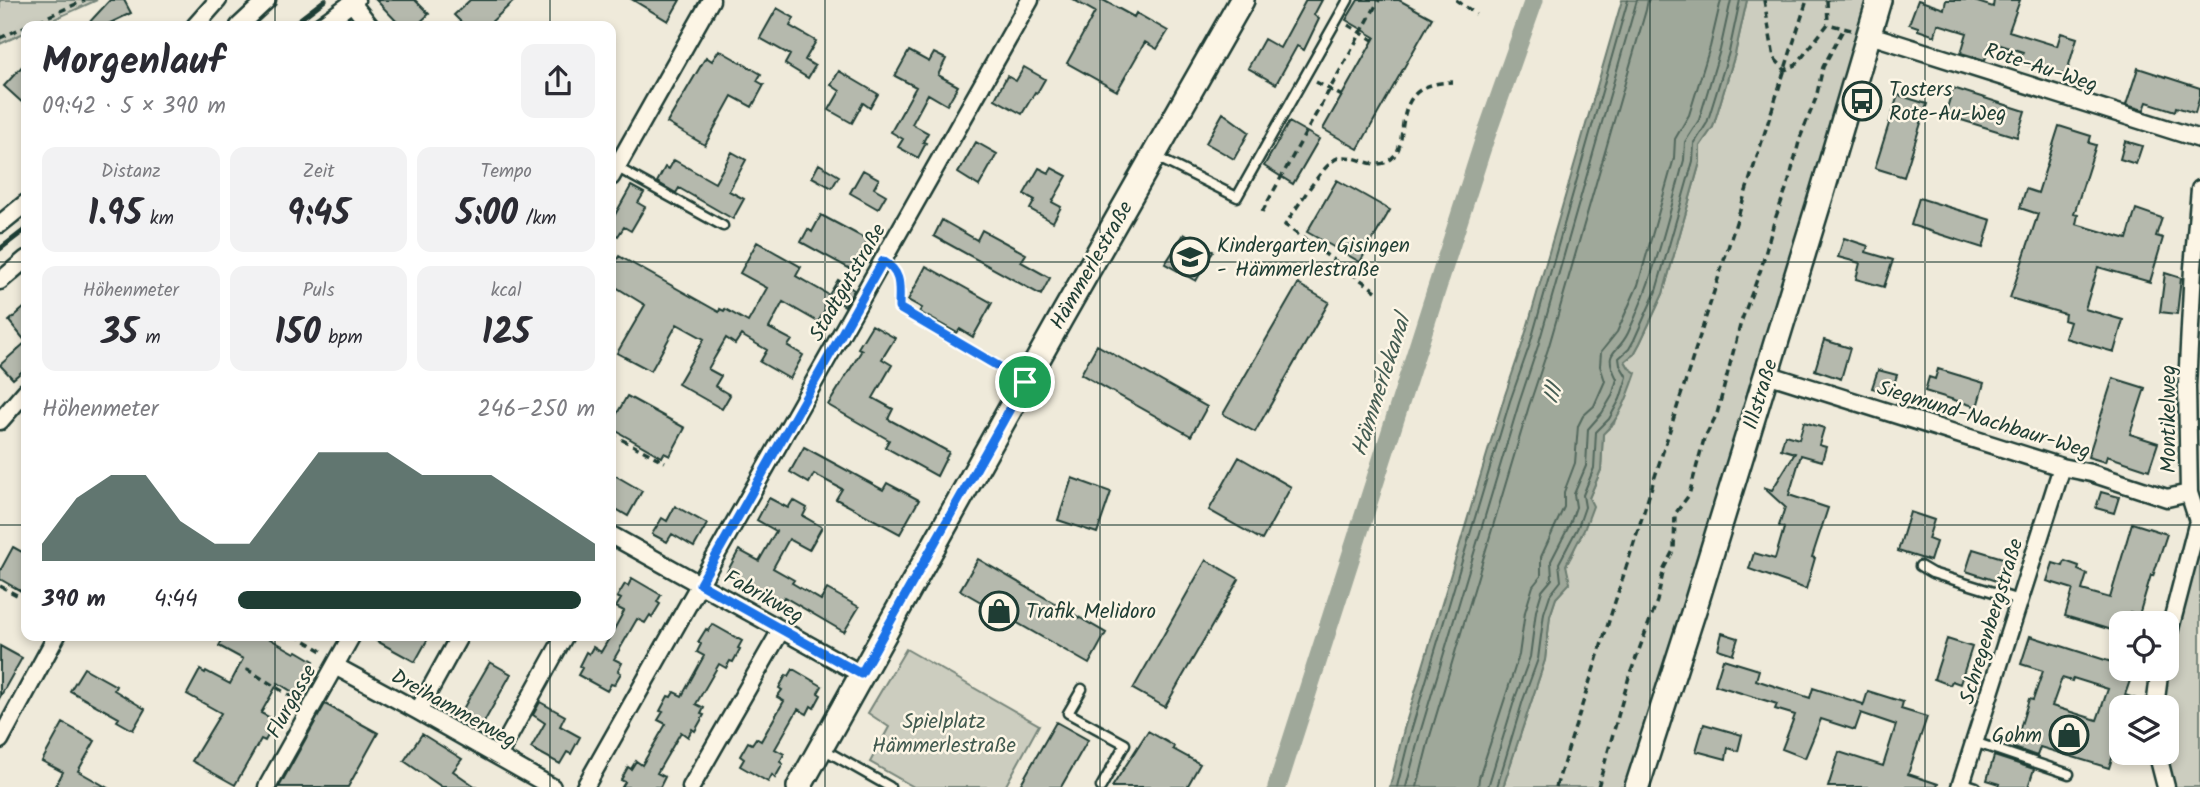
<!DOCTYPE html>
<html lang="de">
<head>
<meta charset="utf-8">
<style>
	body { margin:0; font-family:Kalam,sans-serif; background:#f2f2f3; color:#2b2b33; height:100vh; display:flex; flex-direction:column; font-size:26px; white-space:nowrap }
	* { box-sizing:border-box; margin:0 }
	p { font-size:23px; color:#7c7c81 }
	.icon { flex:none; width:38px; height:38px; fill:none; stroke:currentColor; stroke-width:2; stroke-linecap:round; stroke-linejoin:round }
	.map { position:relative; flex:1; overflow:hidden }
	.side { position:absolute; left:21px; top:21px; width:595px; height:620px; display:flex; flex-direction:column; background:#fff; border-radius:14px; box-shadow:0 4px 10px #0003 }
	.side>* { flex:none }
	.fabs { position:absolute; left:2109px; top:611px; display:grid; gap:14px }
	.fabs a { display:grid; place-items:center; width:70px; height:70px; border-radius:14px; background:#fff; box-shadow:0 4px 10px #0003; font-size:35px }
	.pin { position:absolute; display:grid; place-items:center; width:60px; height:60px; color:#fff; margin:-30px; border:4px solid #fff; border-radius:50%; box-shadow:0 2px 7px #0007 }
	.round { display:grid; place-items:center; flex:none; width:74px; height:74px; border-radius:14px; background:#f2f2f3 }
	.headline { display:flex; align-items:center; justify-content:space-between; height:119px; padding:0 21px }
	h1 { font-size:38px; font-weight:800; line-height:52px }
	.metrics { display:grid; grid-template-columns:repeat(3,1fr); gap:10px; height:119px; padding:7px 21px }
	.metrics div { display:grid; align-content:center; border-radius:14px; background:#f2f2f3; text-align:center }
	.metrics b { font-size:35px; font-weight:800 }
	.metrics small { font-size:19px; font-weight:400 }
	.metrics p { font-size:19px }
	.chart { height:196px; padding:14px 21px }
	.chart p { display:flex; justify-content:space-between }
	.chart svg { width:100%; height:126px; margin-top:7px; fill:#1f3d34; opacity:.7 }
	ul { padding:0 21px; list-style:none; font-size:23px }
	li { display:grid; grid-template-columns:112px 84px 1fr; align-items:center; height:52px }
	li i { height:18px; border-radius:9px; background:#1f3d34 }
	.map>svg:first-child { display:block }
	.green { fill:#cccdbf; stroke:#76857a; stroke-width:2 }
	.water { fill:#9fa89a; stroke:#6c7d71; stroke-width:2 }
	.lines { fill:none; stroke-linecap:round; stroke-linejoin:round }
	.shore { stroke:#52685d; stroke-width:2 }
	.canal { stroke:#9fa89a; stroke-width:19 }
	.building { fill:#b5b9ad; stroke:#1f3d34; stroke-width:2; fill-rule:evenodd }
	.lane-casing { stroke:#1f3d34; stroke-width:13 }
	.street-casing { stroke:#1f3d34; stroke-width:21 }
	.secondary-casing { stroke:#1f3d34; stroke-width:28 }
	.path { stroke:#1f3d34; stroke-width:3.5; stroke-dasharray:7 5; stroke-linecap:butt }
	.lane { stroke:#fcf5e5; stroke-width:8 }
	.street { stroke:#fcf5e5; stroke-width:16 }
	.secondary { stroke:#fcf5e5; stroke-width:23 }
	.rail { stroke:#1f3d34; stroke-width:5 }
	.route-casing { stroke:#fff; stroke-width:14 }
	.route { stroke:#1a73e8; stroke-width:9 }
	.grid { fill:none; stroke:#1f3d34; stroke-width:2; stroke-opacity:0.55 }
	.labels { text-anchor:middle; stroke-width:5; stroke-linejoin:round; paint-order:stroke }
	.street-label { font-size:21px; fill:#1f3d34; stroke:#fcf5e5 }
	.poi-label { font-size:21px; fill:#1f3d34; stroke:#fcf5e5; text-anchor:start }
	.park-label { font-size:21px; fill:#425a50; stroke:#fcf5e5 }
	.water-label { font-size:23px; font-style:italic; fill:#455d53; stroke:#fcf5e5 }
</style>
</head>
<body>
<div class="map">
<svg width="2200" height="787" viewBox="0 0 2200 787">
	<rect width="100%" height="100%" fill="#efeada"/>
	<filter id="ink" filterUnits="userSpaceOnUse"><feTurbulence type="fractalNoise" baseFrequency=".0143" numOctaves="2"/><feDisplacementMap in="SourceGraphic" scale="14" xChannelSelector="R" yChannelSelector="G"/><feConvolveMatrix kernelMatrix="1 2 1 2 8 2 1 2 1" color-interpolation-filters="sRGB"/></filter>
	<g filter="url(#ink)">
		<path class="green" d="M0,0H97L39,26H26V32L0,44Z
			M1747,0H1879L1637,787H1503L1545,660L1550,616L1556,598L1569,583L1566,566L1573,553L1589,498L1601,470L1603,433L1614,424L1629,368L1625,361L1634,354L1640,343L1663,294L1700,162V146L1713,127L1735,54Z
			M2200,546V787H2173L2165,753L2166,707H2163L2169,653Z
			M906,649L1039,725L1005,787H914L870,762L889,727L868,713Z"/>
		<path class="water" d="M1622,0H1747L1735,54L1713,127L1700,146V162L1663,294L1640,343L1634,354L1625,361L1629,368L1636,373C1628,396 1621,417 1603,434L1601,470L1589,498L1593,506L1584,530L1566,565L1570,583L1556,598L1550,616L1545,660L1503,787H1390L1404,729L1504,398L1523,342Z"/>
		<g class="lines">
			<path class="shore" d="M1397,787L1411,731L1510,401L1530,344L1628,0
				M1406,787L1420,733L1519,403L1538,346L1637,0
				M1417,787L1430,736L1529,406L1548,349L1646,10L1648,0
				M1478,787L1479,778L1519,655L1525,612L1533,586L1541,576V557L1564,507V492L1575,463L1578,426L1583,416L1594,406L1605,381L1600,366L1601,352L1617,332L1638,285L1674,158L1675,139L1689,115L1710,47L1721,0
				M1488,787L1515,698L1530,657L1536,611L1542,591L1552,579L1551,561L1570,524L1576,507L1574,494L1586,466L1588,429L1602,413L1612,396L1617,379C1602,349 1617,356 1628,333C1654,278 1668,219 1684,160L1685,142L1699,120L1720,50L1731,0
				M1497,787L1523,700L1538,659L1544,613L1550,595L1561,581L1559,563L1578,527L1585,507L1583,495L1594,468L1596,432L1609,419L1620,399L1627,377L1620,365L1619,358L1629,349L1634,340L1656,291L1693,161L1694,144L1707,123L1729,52L1740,0"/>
			<path class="canal" d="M1277,787L1484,141L1534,0"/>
		</g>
		<path class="building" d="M110,0H124L131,13L104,26H86Z
			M376,0H415L429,14L416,26H401Z
			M470,0H515L487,26H465L454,15Z
			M633,0H680L668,21Z
			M1074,0H1103L1134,17L1136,13L1168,31L1157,49L1145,42L1117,91L1067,63L1095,12Z
			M1306,0H1322L1314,15L1319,19L1304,50L1297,46L1276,84L1248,68L1264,39L1280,48Z
			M1358,0H1399L1432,18L1358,149L1323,129L1375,37L1346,20Z
			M1918,0L1944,9L1946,0H1971L1993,7L1994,0H2020L2009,31L2057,46L2061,33L2077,38L2066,75L2020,63L2023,52L1991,42L1985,60L1961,53L1967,33L1938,24L1935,36L1918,30V27L1909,24Z
			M777,8L794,18L790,26L816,41L805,60L815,66L808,78L785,64L790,55L760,38Z
			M719,50L761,74L757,81L764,85L752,107L732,96L705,145L667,123L706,57L712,61Z
			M909,51L929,62L934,53L946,59L938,75L958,86L947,105L928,94L912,124L928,133L923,142L926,143L918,158L898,147L903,139L891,132L916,87L895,76Z
			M26,62V106L4,86Z
			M1024,67L1045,79L1037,93L1035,92L1022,114L995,99L1007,76L1016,81Z
			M2138,68L2200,88V96L2195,113L2176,107L2175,111L2147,102L2144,110L2126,105Z
			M839,71L878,94L870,108L863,103L852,123L829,110L840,91L831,85Z
			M1953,88L2025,111L2017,137L1945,115Z
			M1898,95L1927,104L1904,177L1875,168Z
			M1223,113L1249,132L1234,159L1206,143Z
			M1289,122L1319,139L1293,184L1264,166Z
			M2059,126L2091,136L2089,143L2096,145L2074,214L2078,215L2076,224L2127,239L2136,209L2162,218L2156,236L2163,238L2150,282L2098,267L2085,309L2123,320L2114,352L2065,338L2070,322L2064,320L2065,314L2010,298L2038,214L2020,208L2026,189L2038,193Z
			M2125,141L2142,146L2136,164L2120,159Z
			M976,142L997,154L979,186L958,173Z
			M732,152L746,160L729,191L744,199L733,219L679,188L676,193L657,182L665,167L669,169L674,160L715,183Z
			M819,164L839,176L832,188L812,177Z
			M1039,168L1049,173L1052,168L1067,176L1052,202L1061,207L1053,222L1030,209L1035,200L1024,194Z
			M863,170L879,179L874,188L886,195L878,209L850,193Z
			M1337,180L1390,210L1360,262L1307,232Z
			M631,186L644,193L638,203L645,207L631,231L624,227L618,236L611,232L612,220Z
			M1919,198L1991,220L1983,248L1911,225Z
			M821,215L868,240L852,270L801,242L808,229L812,232Z
			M942,220L977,240L982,230L1026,254L1021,262L1050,278L1041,295L934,236Z
			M1184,234L1213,251L1196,281L1165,264Z
			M1844,238L1868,246L1866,252L1893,260L1884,287L1856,279L1860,263L1838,257Z
			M757,242L801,267L796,276L829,295L838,280L854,290L845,306L832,298L818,322L783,302L769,328L792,340L788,346L803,355L790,379L760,362L767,350L741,335L735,344L726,338L708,369L721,376L715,386L730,395L722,409L678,384L704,339L677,324L651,371L617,353L645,305L611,284V270L619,256L719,312L720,309L724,311L725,309L748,322L767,288L740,273Z
			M926,266L992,303L973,337L960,329L957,333L919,312L922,308L908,300Z
			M2165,273L2181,278L2177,314L2160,312Z
			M1298,284L1329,302L1255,432L1223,414Z
			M26,306V342L9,321Z
			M872,325L895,338L882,359L892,365L873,398L893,409L888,419L949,452L937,476L885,447L889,440L828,405L862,350L858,348Z
			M1824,340L1850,348L1841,379L1815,370Z
			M26,342V368L13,379L0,365Z
			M1097,345L1207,407L1191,436L1081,374Z
			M1938,369L1984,383L1977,407L1925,391L1929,377L1935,379Z
			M1878,370L1897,375L1891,393L1872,388Z
			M2113,378L2145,388L2130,434L2158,443L2149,470L2107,456L2105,462L2088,457Z
			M627,396L685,428L670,456L664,453L662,457L611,428V424Z
			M1804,422L1824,428L1819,445L1826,447L1822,461L1801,455L1789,495L1828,508L1812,557L1815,558L1806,589L1749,569L1754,553L1775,559L1784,528L1779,526L1785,507L1763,487L1772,490L1795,453L1781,449L1785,435L1799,439Z
			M804,447L883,490L887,483L919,500L900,534L836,499L842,489L814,474L809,483L790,472Z
			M1239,457L1291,487L1262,540L1209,510Z
			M611,473L642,491L628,516L611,506Z
			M1072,478L1111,492L1097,533L1058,520Z
			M2101,492L2119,497L2114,513L2096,508Z
			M769,498L788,508L793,500L807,508L803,516L822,527L809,550L789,539L773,568L794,580L792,583L821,600L827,589L859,607L844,632L784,597L781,603L727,572L739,550L759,561L776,531L757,520Z
			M675,506L707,524L694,547L672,534L667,542L652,534L662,518L667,521Z
			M1910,512L1934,520L1928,539L1936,542L1930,561L1898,551Z
			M2132,523L2167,534L2153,576L2151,575L2139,615L2130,612L2126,623H2121V633L2065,616L2073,589L2047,581L2053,563L2063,566L2065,561L2079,566L2078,570L2087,574L2082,590L2110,598Z
			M13,547L26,554V594L0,579V571Z
			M1973,549L2006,559L1999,582L1966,571Z
			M978,559L1106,633L1089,664L960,590Z
			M1206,560L1239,579L1165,707L1133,689Z
			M632,578L661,595L657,602L660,604L652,617L650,615L645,623L637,619L614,659L622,663L618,671L621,673L614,685L611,684L607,691L578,675L582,668L579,666L586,652L589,654L593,647L601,652L611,635L624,611L616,607L621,599L617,597L625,584L628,586Z
			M712,624L742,641L738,648L740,649L733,662L730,661L726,668L719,664L696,704L704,708L701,714L704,715L695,731L692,729L688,737L681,732L657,773L665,777L660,787H622L625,782L621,780L628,767L631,769L636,761L642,765L666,724L658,720L663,712L660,711L668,696L671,697L674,692L682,696L704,656L697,652L701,644L698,642L706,629L708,631Z
			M1722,633L1738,638L1733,654L1718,649Z
			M225,635H263L295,653L297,651L314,661L296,694L278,683L261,713L276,721L265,741L261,739L235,785L192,761L221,713L187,694L200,670L205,673L206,671L230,684L243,659L219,646Z
			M366,635H430L415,662Z
			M2030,636L2121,665V668L2134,669L2125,695L2145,702V707H2121V730L2109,768L2040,747L2037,756L2014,748L2029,699L2033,700L2043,671L2021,664ZM2062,678L2072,681L2073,678L2108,689L2097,720L2052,706Z
			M1947,639L1972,647L1960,684L1952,681L1950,685L1934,679Z
			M0,646L22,658L0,697Z
			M1723,659L1759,670L1756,680L1810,698L1813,688L1863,704V707L1868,691L1903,702L1901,709L1927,717L1908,774L1938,784L1937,787H1828L1839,752L1883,766L1896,725L1861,713L1855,730L1821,719L1805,758L1782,749L1795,715L1775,709L1777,704L1715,685Z
			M490,662L511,674L482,726L460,714Z
			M84,668L116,686L114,690L145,709L133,730L117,721L119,718L70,691Z
			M793,669L822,686L818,693L821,695L814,708L811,706L807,714L798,709L775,749L784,754L780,762L783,764L775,778L772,775L768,782L740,766L744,759L740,756L748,742L752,744L756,738L761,741L784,701L777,697L782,690L779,688L786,675L789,676Z
			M540,702L565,716L560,726L580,737L571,754L567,752L560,764L531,748L545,723L533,715Z
			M325,704L378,733L348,787H279Z
			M1056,722L1088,740L1061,787H1019Z
			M63,723L95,741L78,771L106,787H55L63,772L42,761Z
			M1704,724L1742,735L1738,751L1728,748L1726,759L1696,751Z
			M1148,731L1174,746L1173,749L1200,764L1187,787H1112Z
			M422,734L462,759L453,771L476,787H442L404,761Z
			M1994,756L2034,769L2028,787H1999L2000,784L1987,780Z"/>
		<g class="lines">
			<defs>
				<path id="lane" d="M1156,157L1237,197L1348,0
					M616,167L723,226
					M1920,566L1932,573L2019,600
					M1082,689L1068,713L1125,744L1101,787
					M1974,742L2069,774
					M823,749L890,787
					M1961,782L1976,787"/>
				<path id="street" d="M352,3L370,26
					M195,26L218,0
					M239,26L267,0
					M320,26L356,0
					M1870,35L2200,139
					M611,177L711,0
					M0,224L26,203
					M0,281L26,259
					M1767,374L2062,467L2091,473L2167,498L2189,493
					M0,421L26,391
					M611,535L861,674
					M2166,644L2198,521L2189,493L2187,386L2193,268L2200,189
					M335,666L418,711L552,787
					M2155,707L2160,668
					M418,711L460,635
					M0,740L57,635
					M2157,752L2166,787
					M498,756L565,635
					M267,787L352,635
					M585,787L1030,0
					M691,787L781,630
					M1960,787L2062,467"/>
				<path id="secondary" d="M799,787L1061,318L1242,0
					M1637,787L1695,607L1822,193L1879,0"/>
			</defs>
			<use href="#lane" class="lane-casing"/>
			<use href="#street" class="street-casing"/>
			<use href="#secondary" class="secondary-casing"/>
			<path class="path" d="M1456,0L1476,14
				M1764,0L1774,58L1785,70L1796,65L1828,24L1851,30
				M1827,0L1828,24
				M1348,25L1373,40
				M27,26L85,0
				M0,38L26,26
				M1316,82L1342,96
				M1262,212L1379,0
				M896,272L899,279V308L1008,372
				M1376,291L1285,225C1295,211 1323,163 1338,158C1357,152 1377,176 1394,156C1400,150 1401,139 1402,131C1406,96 1417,83 1453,82
				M935,329L941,319
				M611,434L665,462
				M0,586L26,600
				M295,635L324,652
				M249,668L248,670L297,700
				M1556,787L1807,0
				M1598,787L1629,677L1657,601L1664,568L1674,549L1675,514L1689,495L1704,439L1717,414L1741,322L1761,269L1774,222L1789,181L1800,138L1816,98L1823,67L1844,28"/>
			<use href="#lane" class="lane"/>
			<use href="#street" class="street"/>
			<use href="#secondary" class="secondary"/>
			<path class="rail" d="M291,26L325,0
				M0,249L26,229"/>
		</g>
	</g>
	<g class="lines" filter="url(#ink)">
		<defs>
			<path id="route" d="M883,261C903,273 899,287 899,308L1025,382L861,674L700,584Z"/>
		</defs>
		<use href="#route" class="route-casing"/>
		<use href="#route" class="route"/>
	</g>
	<path class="grid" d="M275,0V26M550,0V26M825,0V787M1100,0V787M1375,0V787M1650,0V787M1925,0V787M0,262H26M611,262H2200M0,525H26M611,525H2200M275,635V787M550,635V787"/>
	<defs>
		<symbol id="bus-ring" viewBox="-11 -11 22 22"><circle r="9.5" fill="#fcf5e5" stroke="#1f3d34" stroke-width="1.5"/><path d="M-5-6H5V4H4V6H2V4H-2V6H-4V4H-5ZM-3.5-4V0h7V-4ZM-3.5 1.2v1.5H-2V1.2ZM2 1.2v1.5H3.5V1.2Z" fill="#1f3d34"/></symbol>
		<symbol id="school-ring" viewBox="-11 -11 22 22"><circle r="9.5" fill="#fcf5e5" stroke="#1f3d34" stroke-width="1.5"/><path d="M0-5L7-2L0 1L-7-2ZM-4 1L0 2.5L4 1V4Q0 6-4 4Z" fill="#1f3d34"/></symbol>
		<symbol id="shop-ring" viewBox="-11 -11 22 22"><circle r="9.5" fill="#fcf5e5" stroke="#1f3d34" stroke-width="1.5"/><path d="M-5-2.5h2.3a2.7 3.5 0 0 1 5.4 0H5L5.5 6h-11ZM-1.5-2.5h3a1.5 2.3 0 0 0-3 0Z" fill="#1f3d34"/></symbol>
	</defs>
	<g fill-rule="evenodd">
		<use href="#bus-ring" x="1840" y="79" width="44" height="44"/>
		<use href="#school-ring" x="1168" y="235" width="44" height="44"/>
		<use href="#shop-ring" x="977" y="589" width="44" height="44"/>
		<use href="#shop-ring" x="2047" y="713" width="44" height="44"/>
	</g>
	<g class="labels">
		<g class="street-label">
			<text transform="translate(2041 67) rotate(18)" y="7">Rote-Au-Weg</text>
			<text transform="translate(1091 265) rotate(-60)" y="7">Hämmerlestraße</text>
			<text transform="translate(847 282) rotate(-60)" y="7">Stadtgutstraße</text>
			<text transform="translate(1760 394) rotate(-73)" y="7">Illstraße</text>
			<text transform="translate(1984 419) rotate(17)" y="7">Siegmund-Nachbaur-Weg</text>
			<text transform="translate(2168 419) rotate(-90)" y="7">Montikelweg</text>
			<text transform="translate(764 596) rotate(29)" y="7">Fabrikweg</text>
			<text transform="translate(1991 621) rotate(-73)" y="7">Schregenbergstraße</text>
			<text transform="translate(291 701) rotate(-61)" y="7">Flurgasse</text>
			<text transform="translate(454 708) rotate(29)" y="7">Dreihammerweg</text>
		</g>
		<g class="poi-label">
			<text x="1889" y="96">Tosters<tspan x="1889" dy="24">Rote-Au-Weg</tspan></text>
			<text x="1217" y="252">Kindergarten Gisingen<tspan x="1217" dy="24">- Hämmerlestraße</tspan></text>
			<text x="1026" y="618">Trafik Melidoro</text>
			<text x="2042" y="742" text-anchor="end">Gohm</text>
		</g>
		<g class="park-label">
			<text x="944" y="728">Spielplatz<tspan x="944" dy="24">Hämmerlestraße</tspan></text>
		</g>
		<g class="water-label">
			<text transform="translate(1380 385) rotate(-72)" y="8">Hämmerlekanal</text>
			<text transform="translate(1552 394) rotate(-73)" y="8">Ill</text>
		</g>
	</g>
</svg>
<div class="fabs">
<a><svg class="icon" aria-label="locate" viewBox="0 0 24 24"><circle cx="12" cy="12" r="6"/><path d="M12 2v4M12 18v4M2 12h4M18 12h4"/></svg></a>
<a><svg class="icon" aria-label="layers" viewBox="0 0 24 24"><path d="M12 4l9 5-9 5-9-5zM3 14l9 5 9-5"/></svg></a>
</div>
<div class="pin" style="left:1025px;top:382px;background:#1e9e55"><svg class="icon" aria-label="arrive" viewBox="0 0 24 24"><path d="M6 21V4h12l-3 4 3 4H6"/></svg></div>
<section class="side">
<div class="headline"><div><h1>Morgenlauf</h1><p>09:42 · 5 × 390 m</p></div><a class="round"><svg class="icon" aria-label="share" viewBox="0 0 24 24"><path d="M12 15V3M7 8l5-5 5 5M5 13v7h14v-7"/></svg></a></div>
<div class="metrics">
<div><p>Distanz</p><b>1.95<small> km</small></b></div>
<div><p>Zeit</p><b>9:45</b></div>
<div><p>Tempo</p><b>5:00<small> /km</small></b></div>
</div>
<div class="metrics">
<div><p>Höhenmeter</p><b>35<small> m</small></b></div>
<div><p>Puls</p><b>150<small> bpm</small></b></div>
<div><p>kcal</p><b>125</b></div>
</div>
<div class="chart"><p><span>Höhenmeter</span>246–250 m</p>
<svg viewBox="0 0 160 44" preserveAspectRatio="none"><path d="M0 44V38L10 22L20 14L30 14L40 30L50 38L60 38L70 22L80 6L90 6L100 6L110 14L120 14L130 14L140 22L150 30L160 38V44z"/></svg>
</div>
<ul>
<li><b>390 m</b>4:44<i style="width:96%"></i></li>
</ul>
</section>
</div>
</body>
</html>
